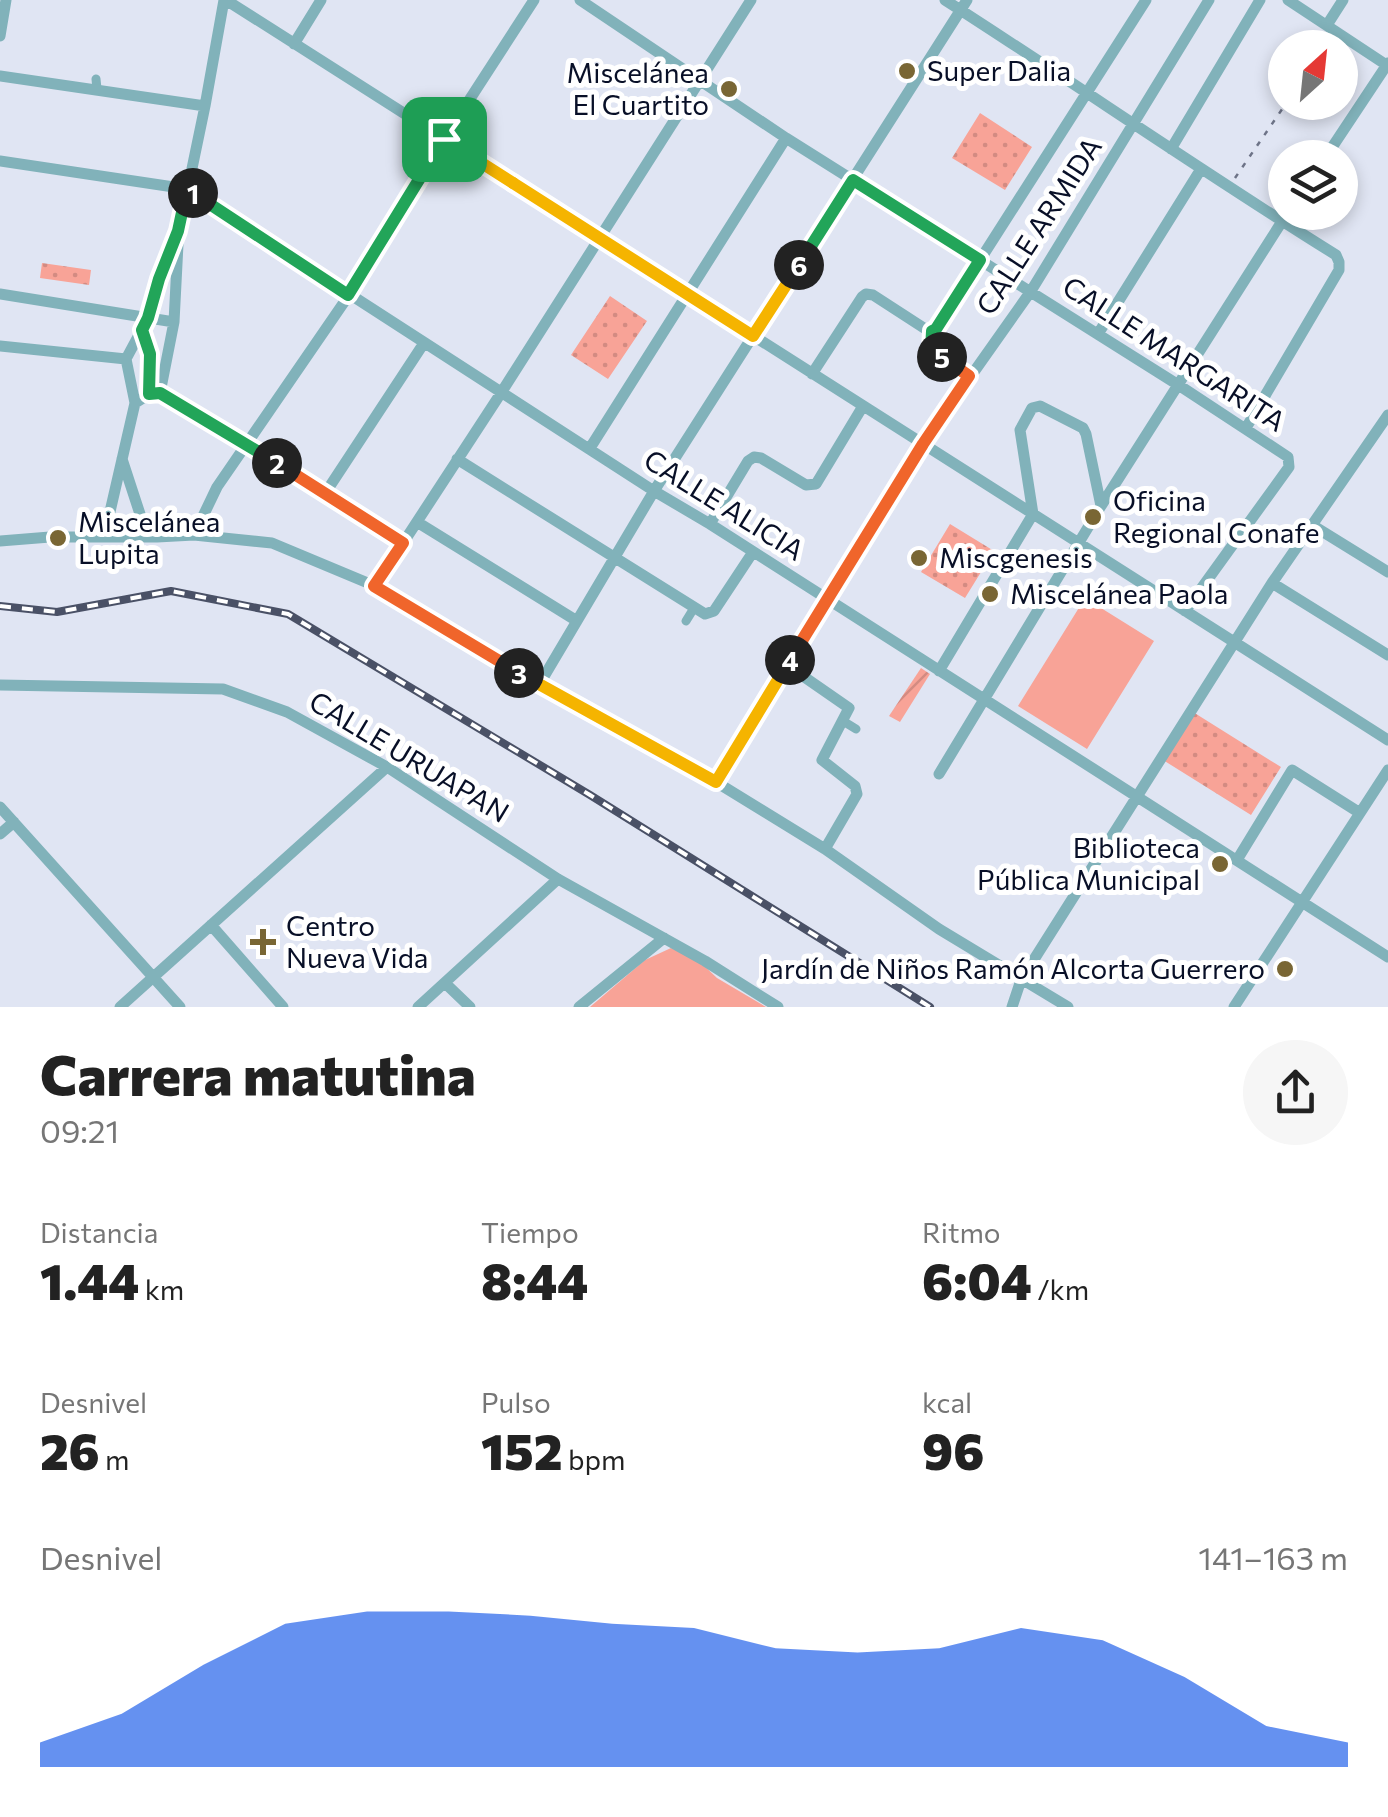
<!DOCTYPE html>
<html lang="es">
<head>
<meta charset="utf-8">
<style>
	body { margin:0; font-family:Commissioner,sans-serif; background:#f6f6f6; color:#222; height:100vh; display:flex; flex-direction:column; font-size:38px; white-space:nowrap }
	* { box-sizing:border-box; margin:0 }
	p { font-size:32px; color:#767676 }
	.icon { flex:none; width:55px; height:55px; fill:none; stroke:currentColor; stroke-width:2; stroke-linecap:round; stroke-linejoin:round }
	.map { position:relative; height:1007px; overflow:hidden }
	.sheet { display:flex; flex-direction:column; background:#fff; flex:1 }
	.sheet>* { flex:none }
	.needle { width:65px; rotate:27deg }
	.buttons { position:absolute; left:1268px; top:30px; display:grid; gap:20px }
	.buttons a { display:grid; place-items:center; width:90px; height:90px; border-radius:50%; background:#fff; box-shadow:0 5px 15px #0003; font-size:50px }
	.pin { position:absolute; display:grid; place-items:center; width:85px; height:85px; color:#fff; margin:-42px; border-radius:20px; box-shadow:0 5px 15px #0006 }
	.km { position:absolute; width:50px; height:50px; margin:-25px; border-radius:50%; background:#222; color:#fff; font-size:28px; line-height:50px; text-align:center }
	.round { display:grid; place-items:center; flex:none; width:105px; height:105px; border-radius:52px; background:#f6f6f6 }
	.headline { display:flex; align-items:center; justify-content:space-between; height:170px; padding:0 40px }
	h1 { font-size:55px; font-weight:800; line-height:75px }
	.stats { display:grid; grid-template-columns:repeat(3,1fr); gap:15px; height:170px; padding:10px 40px }
	.stats div { display:grid; align-content:center }
	.stats b { font-size:50px; font-weight:800 }
	.stats small { font-size:28px; font-weight:400 }
	.stats p { font-size:28px }
	.chart { height:280px; padding:20px 40px }
	.chart p { display:flex; justify-content:space-between }
	.chart svg { width:100%; height:180px; margin-top:10px; fill:#2563eb; opacity:.7 }
	.map>svg:first-child { display:block }
	.grass { fill:#f8a397 }
	.park { fill:url(#park-dots) }
	.garden { fill:url(#garden-furrows) }
	.lines { fill:none; stroke-linecap:round; stroke-linejoin:round }
	.path { stroke:#6d7387; stroke-width:2.5; stroke-dasharray:5 8; stroke-linecap:butt }
	.pedestrian { stroke:#81b2ba; stroke-width:9 }
	.minor { stroke:#81b2ba; stroke-width:11 }
	.rail-casing { stroke:#4a5166; stroke-width:8 }
	.rail { stroke:#fff; stroke-width:4; stroke-dasharray:11; stroke-linecap:butt }
	.split-1-casing { stroke:#fff; stroke-width:20 }
	.split-2-casing { stroke:#fff; stroke-width:20 }
	.split-3-casing { stroke:#fff; stroke-width:20 }
	.split-4-casing { stroke:#fff; stroke-width:20 }
	.split-5-casing { stroke:#fff; stroke-width:20 }
	.split-6-casing { stroke:#fff; stroke-width:20 }
	.split-7-casing { stroke:#fff; stroke-width:20 }
	.split-8-casing { stroke:#fff; stroke-width:20 }
	.split-1 { stroke:#22a559; stroke-width:12 }
	.split-2 { stroke:#22a559; stroke-width:12 }
	.split-3 { stroke:#f0652b; stroke-width:12 }
	.split-4 { stroke:#f5b400; stroke-width:12 }
	.split-5 { stroke:#f0652b; stroke-width:12 }
	.split-6 { stroke:#22a559; stroke-width:12 }
	.split-7 { stroke:#f5b400; stroke-width:12 }
	.split-8 { stroke:#f5b400; stroke-width:12 }
	.poi-dot { fill:#796634; stroke:#fff; stroke-width:4 }
	.labels { text-anchor:middle; stroke-width:10; stroke-linejoin:round; paint-order:stroke }
	.poi-label { font-size:28px; fill:#080f27; stroke:#fff; text-anchor:start }
	.street-label { font-size:28px; fill:#080f27; stroke:#fff }
</style>
</head>
<body>
<div class="map">
<svg width="1388" height="1007" viewBox="0 0 1388 1007">
	<defs>
		<pattern id="park-dots" width="8" height="8" patternUnits="userSpaceOnUse" patternTransform="scale(2.5)"><rect width="8" height="8" fill="#f8a397"/><path d="M2 2h.1M6 6h.1" fill="none" stroke="#d38b82" stroke-width="1.8" stroke-linecap="round"/></pattern>
		<pattern id="garden-furrows" width="10" height="10" patternUnits="userSpaceOnUse" patternTransform="scale(2.5)"><rect width="10" height="10" fill="#f8a397"/><path d="M-1 1l2-2M0 10L10 0M9 11l2-2" fill="none" stroke="#d38b82"/></pattern>
	</defs>
	<rect width="100%" height="100%" fill="#e0e5f3"/>
	<path class="grass" d="M1085,598L1154,641L1087,749L1018,706Z
		M671,948L697,959L717,978L766,1007H590L645,960Z"/>
	<path class="park" d="M980,113L1032,147L1005,190L952,158Z
		M42,263L91,270L89,285L40,278Z
		M610,296L647,321L608,379L571,355Z
		M950,524L994,551L965,598L921,572Z
		M1193,712L1281,767L1251,815L1163,760Z"/>
	<path class="garden" d="M921,668L930,674L900,722L889,716Z"/>
	<g class="lines">
		<path class="path" d="M1316,48L1322,36
			M1235,178L1287,102
			M931,342V350L959,369"/>
		<path class="pedestrian" d="M96,79L97,89
			M686,621L694,608
			M843,721L856,729"/>
		<path class="minor" d="M226,0L1388,740
			M580,0L786,138L1180,386L1288,457L1289,467L1185,611
			M945,0C1076,84 1204,173 1336,255L1339,262V270L1246,428
			M1288,0L1388,66
			M1327,25L1343,0
			M0,36L6,0
			M294,44L321,0
			M0,76L205,106
			M1171,149L1260,0
			M1325,158L1388,63
			M0,161L187,189L654,491L710,524L1388,957
			M0,294L174,322
			M142,330L150,354L149,394
			M1098,334L1201,169
			M0,346L126,359
			M812,374L862,297L866,294L873,295L927,330L936,329L1146,0
			M160,393L174,322L178,244
			M135,403L149,394L160,393L326,492L403,543
			M590,448L786,138
			M122,459L140,514L136,537
			M457,459L705,614L714,611L753,552
			M326,492L424,343
			M417,522L577,621
			M710,524L748,461L754,457L761,458L806,485L816,484L863,406
			M1312,525L1388,572
			M194,535L217,487L349,295L444,139L534,0
			M101,536L109,516L135,403L126,359L148,318L159,279L179,231L205,106L224,0
			M0,541L50,537H157L194,535L272,543L375,586L539,685L716,782L825,849L857,794L855,786L822,760L849,708L787,665
			M1272,583L1388,655
			M375,586L501,393L751,0
			M939,671L1033,514L1020,430L1032,408L1040,406L1083,428L1086,434L1101,506
			M0,685L223,689L287,712L387,767L558,879L705,961L778,1007
			M539,685L654,491L967,0
			M939,774L1101,506L1288,212
			M716,782L923,444L1031,291L1209,0
			M0,807L180,1007
			M0,834L14,822
			M825,849L939,929L1068,1007
			M1237,860L1292,770L1360,813
			M211,925L283,1007
			M445,983L470,1007
			M120,1007L387,767
			M418,1007L558,879
			M579,1007L664,938
			M1012,1007L1021,980L1272,583L1388,415
			M1234,1007L1388,770"/>
		<defs>
			<path id="rail" d="M0,606L57,612L171,591L288,614L590,795L930,1007"/>
		</defs>
		<use href="#rail" class="rail-casing"/>
		<use href="#rail" class="rail"/>
	</g>
	<g class="lines">
		<defs>
			<path id="split-1" d="M193,193L348,295L444,139"/>
			<path id="split-2" d="M193,193L187,189L178,231L159,279L148,318L142,330L150,354L149,394L160,393L277,463"/>
			<path id="split-3" d="M277,463L403,543L374,586L519,673"/>
			<path id="split-4" d="M519,673L716,782L790,660"/>
			<path id="split-5" d="M790,660L923,444L969,376L942,357"/>
			<path id="split-6" d="M799,265L853,180L980,260L936,329L932,331L931,350L942,357"/>
			<path id="split-7" d="M513,183L753,336L799,265"/>
			<path id="split-8" d="M444,139L513,183"/>
		</defs>
		<use href="#split-1" class="split-1-casing"/>
		<use href="#split-2" class="split-2-casing"/>
		<use href="#split-3" class="split-3-casing"/>
		<use href="#split-4" class="split-4-casing"/>
		<use href="#split-5" class="split-5-casing"/>
		<use href="#split-6" class="split-6-casing"/>
		<use href="#split-7" class="split-7-casing"/>
		<use href="#split-8" class="split-8-casing"/>
		<use href="#split-1" class="split-1"/>
		<use href="#split-2" class="split-2"/>
		<use href="#split-3" class="split-3"/>
		<use href="#split-4" class="split-4"/>
		<use href="#split-5" class="split-5"/>
		<use href="#split-6" class="split-6"/>
		<use href="#split-7" class="split-7"/>
		<use href="#split-8" class="split-8"/>
	</g>
	<g class="poi-dot">
		<circle cx="907" cy="71" r="10"/>
		<circle cx="729" cy="89" r="10"/>
		<circle cx="1093" cy="517" r="10"/>
		<circle cx="58" cy="538" r="10"/>
		<circle cx="919" cy="558" r="10"/>
		<circle cx="990" cy="594" r="10"/>
		<circle cx="1220" cy="864" r="10"/>
		<path d="M258 927h10v10h10v10h-10v10h-10v-10h-10v-10h10z"/>
		<circle cx="1285" cy="969" r="10"/>
	</g>
	<g class="labels">
		<g class="poi-label">
			<text x="927" y="81">Super Dalia</text>
			<text x="709" y="83" text-anchor="end">Miscelánea<tspan x="709" dy="32">El Cuartito</tspan></text>
			<text x="1113" y="511">Oficina<tspan x="1113" dy="32">Regional Conafe</tspan></text>
			<text x="78" y="532">Miscelánea<tspan x="78" dy="32">Lupita</tspan></text>
			<text x="939" y="568">Miscgenesis</text>
			<text x="1010" y="604">Miscelánea Paola</text>
			<text x="1200" y="858" text-anchor="end">Biblioteca<tspan x="1200" dy="32">Pública Municipal</tspan></text>
			<text x="286" y="936">Centro<tspan x="286" dy="32">Nueva Vida</tspan></text>
			<text x="1265" y="979" text-anchor="end">Jardín de Niños Ramón Alcorta Guerrero</text>
		</g>
		<g class="street-label">
			<text transform="translate(1039 226) rotate(-57)" y="10">CALLE ARMIDA</text>
			<text transform="translate(1174 354) rotate(33)" y="10">CALLE MARGARITA</text>
			<text transform="translate(724 505) rotate(32)" y="10">CALLE ALICIA</text>
			<text transform="translate(409 757) rotate(31)" y="10">CALLE URUAPAN</text>
		</g>
	</g>
</svg>
<div class="buttons">
<a><svg class="needle" viewBox="-14 -14 28 28"><path d="M0-13l5 13h-10z" fill="#e53935"/><path d="M0 13l5-13h-10z" fill="#767676"/></svg></a>
<a><svg class="icon" aria-label="layers" viewBox="0 0 24 24"><path d="M12 4l9 5-9 5-9-5zM3 14l9 5 9-5"/></svg></a>
</div>
<div class="pin" style="left:444px;top:139px;background:#1e9e55"><svg class="icon" aria-label="arrive" viewBox="0 0 24 24"><path d="M6 21V4h12l-3 4 3 4H6"/></svg></div>
<b class="km" style="left:193px;top:193px">1</b>
<b class="km" style="left:277px;top:463px">2</b>
<b class="km" style="left:519px;top:673px">3</b>
<b class="km" style="left:790px;top:660px">4</b>
<b class="km" style="left:942px;top:357px">5</b>
<b class="km" style="left:799px;top:265px">6</b>
</div>
<section class="sheet">
<div class="headline"><div><h1>Carrera matutina</h1><p>09:21</p></div><a class="round"><svg class="icon" aria-label="share" viewBox="0 0 24 24"><path d="M12 15V3M7 8l5-5 5 5M5 13v7h14v-7"/></svg></a></div>
<div class="stats">
<div><p>Distancia</p><b>1.44<small> km</small></b></div>
<div><p>Tiempo</p><b>8:44</b></div>
<div><p>Ritmo</p><b>6:04<small> /km</small></b></div>
</div>
<div class="stats">
<div><p>Desnivel</p><b>26<small> m</small></b></div>
<div><p>Pulso</p><b>152<small> bpm</small></b></div>
<div><p>kcal</p><b>96</b></div>
</div>
<div class="chart"><p><span>Desnivel</span>141–163 m</p>
<svg viewBox="0 0 160 44" preserveAspectRatio="none"><path d="M0 44V38L10 31L20 19L30 9L40 6L50 6L60 7L70 9L80 10L90 15L100 16L110 15L120 10L130 13L140 22L150 34L160 38V44z"/></svg>
</div>
</section>
</body>
</html>
